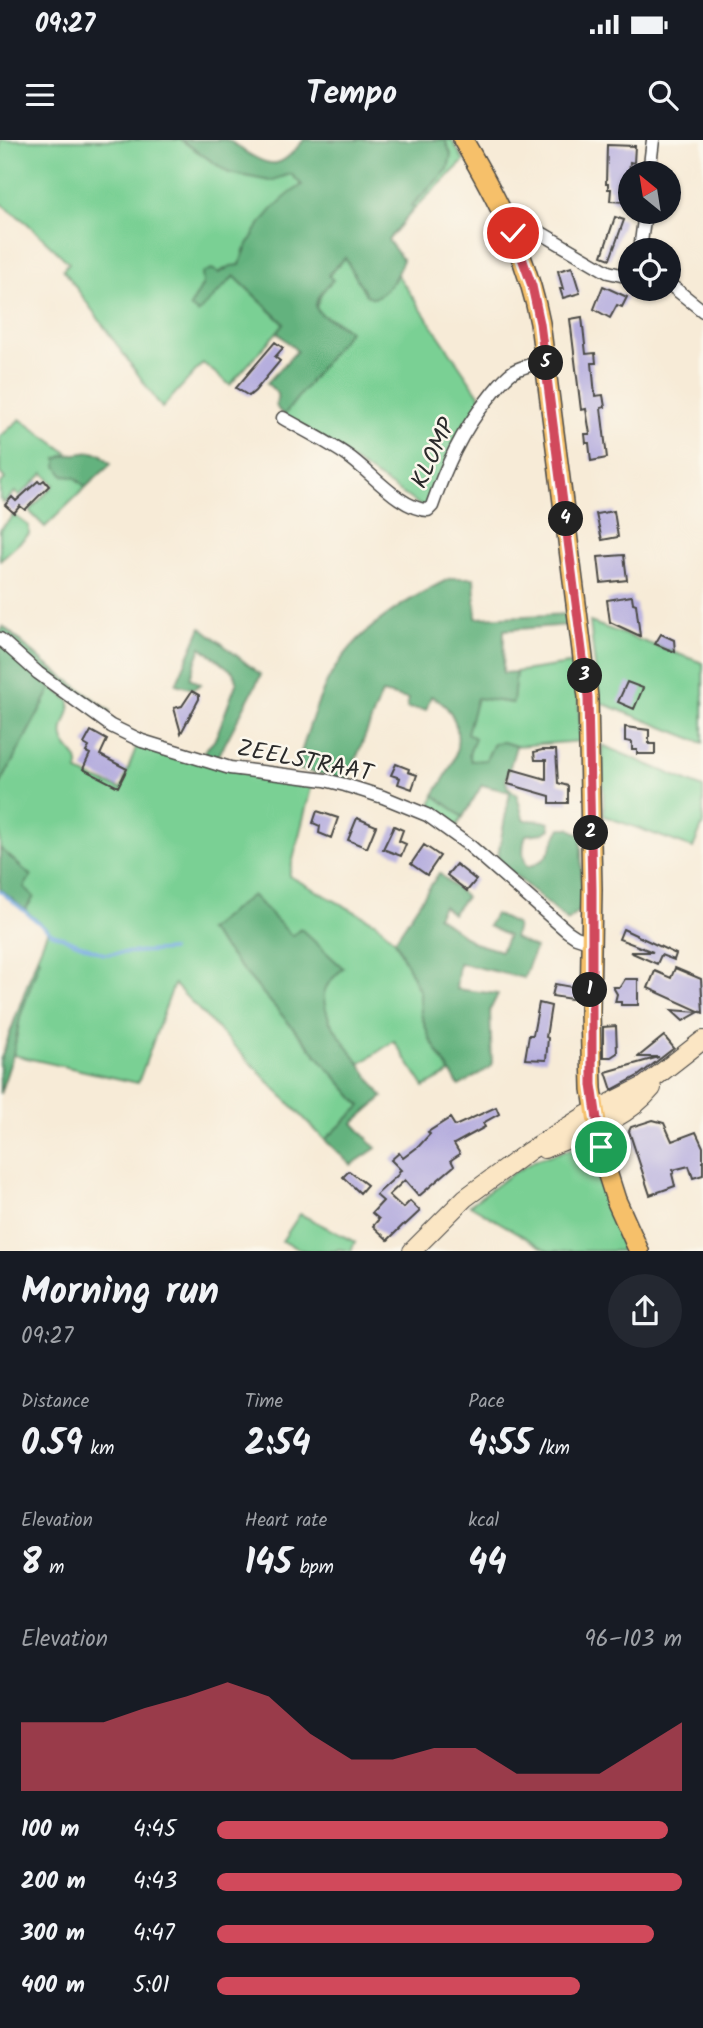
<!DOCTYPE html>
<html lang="en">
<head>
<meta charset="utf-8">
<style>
	body { margin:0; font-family:Kalam,sans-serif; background:#242831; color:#f1f3f6; height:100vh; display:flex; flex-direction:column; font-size:26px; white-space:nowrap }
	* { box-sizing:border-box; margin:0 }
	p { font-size:23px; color:#9ea1a6 }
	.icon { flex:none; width:38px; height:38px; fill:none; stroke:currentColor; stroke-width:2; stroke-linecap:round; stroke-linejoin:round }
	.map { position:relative; height:1111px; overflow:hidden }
	.side { display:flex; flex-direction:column; background:#171b24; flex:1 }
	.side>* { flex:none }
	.needle { width:46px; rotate:330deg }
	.fabs { position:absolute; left:618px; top:21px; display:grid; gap:14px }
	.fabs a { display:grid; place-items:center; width:63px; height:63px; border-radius:50%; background:#171b24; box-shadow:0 2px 5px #0004; font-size:35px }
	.pin { position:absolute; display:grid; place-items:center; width:60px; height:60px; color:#fff; margin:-30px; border:4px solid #fff; border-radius:50%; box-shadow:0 2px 7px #0007 }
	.km { position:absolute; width:35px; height:35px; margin:-18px; border-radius:50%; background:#222; color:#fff; font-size:19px; line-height:35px; text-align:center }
	.round { display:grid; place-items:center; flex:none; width:74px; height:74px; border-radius:37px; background:#242831 }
	.headline { display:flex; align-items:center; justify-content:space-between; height:119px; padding:0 21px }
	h1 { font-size:38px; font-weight:700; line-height:52px }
	.figures { display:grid; grid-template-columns:repeat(3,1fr); gap:10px; height:119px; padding:7px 21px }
	.figures div { display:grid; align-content:center }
	.figures b { font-size:35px; font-weight:700 }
	.figures small { font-size:19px; font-weight:400 }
	.figures p { font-size:19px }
	.chart { height:196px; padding:14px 21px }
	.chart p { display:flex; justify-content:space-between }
	.chart svg { width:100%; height:126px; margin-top:7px; fill:#d1495b; opacity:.7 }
	ul { padding:0 21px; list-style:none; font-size:23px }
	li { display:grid; grid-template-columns:112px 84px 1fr; align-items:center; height:52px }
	li i { height:18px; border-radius:9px; background:#d1495b }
	.status { display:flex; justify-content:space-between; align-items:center; height:49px; padding:0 35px; background:#171b24; direction:ltr }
	.status svg { height:19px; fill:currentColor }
	header { display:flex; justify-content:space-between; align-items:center; height:91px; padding:0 21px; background:#171b24; font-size:32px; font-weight:700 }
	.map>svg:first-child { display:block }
	.green { fill:#7ad094; stroke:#527e60; stroke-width:2 }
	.forest { fill:#63b27e; stroke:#476e54; stroke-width:2 }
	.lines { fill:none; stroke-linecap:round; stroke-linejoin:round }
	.stream { stroke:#75aae2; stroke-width:3.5 }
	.building { fill:#b6aede }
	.minor-casing { stroke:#4a4845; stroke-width:15 }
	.secondary-casing { stroke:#4a4845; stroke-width:20 }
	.primary-casing { stroke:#4a4845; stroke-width:22 }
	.minor { stroke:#fff; stroke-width:12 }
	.secondary { stroke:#fbe6c4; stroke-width:18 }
	.primary { stroke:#f6c06b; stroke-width:19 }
	.route-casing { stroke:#fff; stroke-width:14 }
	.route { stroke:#d1495b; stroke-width:9 }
	.labels { text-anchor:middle; stroke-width:5; stroke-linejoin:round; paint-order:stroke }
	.street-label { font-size:24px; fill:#2b2b2b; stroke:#fbf7ec }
</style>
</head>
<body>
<div class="status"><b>09:27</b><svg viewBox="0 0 49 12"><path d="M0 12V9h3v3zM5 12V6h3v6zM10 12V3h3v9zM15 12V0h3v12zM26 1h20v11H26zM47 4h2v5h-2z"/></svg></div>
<header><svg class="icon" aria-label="menu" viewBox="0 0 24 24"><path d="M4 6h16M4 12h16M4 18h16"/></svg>Tempo<svg class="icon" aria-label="search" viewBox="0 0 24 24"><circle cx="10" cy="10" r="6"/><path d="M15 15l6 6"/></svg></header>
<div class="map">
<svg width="703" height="1111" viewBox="0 0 703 1111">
	<rect width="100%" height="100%" fill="#fbf7ec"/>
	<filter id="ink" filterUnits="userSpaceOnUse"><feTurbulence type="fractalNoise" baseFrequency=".0143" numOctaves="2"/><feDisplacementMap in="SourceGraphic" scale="14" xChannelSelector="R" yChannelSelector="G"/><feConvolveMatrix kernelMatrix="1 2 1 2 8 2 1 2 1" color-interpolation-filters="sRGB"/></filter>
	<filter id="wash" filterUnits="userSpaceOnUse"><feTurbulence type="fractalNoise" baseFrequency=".00686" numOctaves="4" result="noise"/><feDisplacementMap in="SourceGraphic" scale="28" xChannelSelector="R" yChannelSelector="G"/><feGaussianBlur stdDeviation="1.57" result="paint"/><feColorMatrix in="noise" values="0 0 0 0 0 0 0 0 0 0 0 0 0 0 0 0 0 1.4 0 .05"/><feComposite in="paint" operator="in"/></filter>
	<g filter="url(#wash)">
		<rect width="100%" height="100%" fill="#f7ebd7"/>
		<path class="green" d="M0,0H181L229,33L292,34L302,45L244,110L240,125C229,126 211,134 203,144C197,151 198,164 198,173L234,136L284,184L230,245L203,223L162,268L63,129L69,123L27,83L0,63Z
			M445,0H452L464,21L415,68L411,67L448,29L451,14Z
			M345,118L366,155L394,141L397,134L482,259L429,364L421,366L284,275L349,191C344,188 339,182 334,180C325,176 320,178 316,167L323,150L332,140L328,136Z
			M20,279L68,313L57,319L86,347L45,387L29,371L54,345L44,333L19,356L15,352L4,363L0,359V344L5,339L0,333V297Z
			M14,375L29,386V394L0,420V390Z
			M590,482L703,523V603L599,562Z
			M576,523L581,601L516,606L503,602L490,611L486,621H471L469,614L475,598L466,594L477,558L512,563L516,532Z
			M52,547L70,561C71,575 58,587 64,601C69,613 82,616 77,632L121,649L138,602L312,644L289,736L376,783L395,800L420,852L421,874L430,899L450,933L424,947L394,901L360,924C347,906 316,872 325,849C327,841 337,834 343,828L300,789L293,796L208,790L361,966L325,1000L174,844L138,943L13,915L20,877L40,819L37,817L48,790L25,770L34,757L23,747L31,736L0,708V645Z
			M602,605L703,648V684L693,708L604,676Z
			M434,655L463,677L456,687L431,666Z
			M574,1008L589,1013L593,1021L610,1076L623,1107L620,1111H548L470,1065L510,1035L538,1019Z
			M300,1074L355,1102L351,1111L338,1109L336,1111H304L282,1101Z"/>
		<path class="forest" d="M181,0C195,0 212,0 226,0C232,1 238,7 244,11C276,31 281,26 304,0H445L451,14L448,29L411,66L415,68L388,100L403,120C396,136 391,150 374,158L366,155L345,118L328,135L333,140C298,174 324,173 349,191L284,275C275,268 275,265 278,254L267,243L297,211L277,192L284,183L234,136L198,173L190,167L203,144L202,133L212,129L219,133L231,126L240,125C249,93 274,62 302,45L291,34L270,41L229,33Z
			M92,312L101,314L111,324L86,347L75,338L63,335L57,326V319C69,313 79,314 92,312Z
			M451,438H474L476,478L570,474V485L504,490L503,533L516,532L513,563L477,558L467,593L475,598L469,614L471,621L486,620L494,603L503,602L516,606L506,640L507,646L517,655L523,678L526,680L543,681L549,683L550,689L544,693L526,695C522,705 522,719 528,727C554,718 548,708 561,688H569L581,696L582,768L568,781L497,720L510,652L482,645L463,677L434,655C441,643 451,630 455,616C462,592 455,567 431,556L426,570L407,568L408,559L382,553L348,639L296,629C304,604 311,577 322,553C345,497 399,463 451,438Z
			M3,486L46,524L110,571L106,576L24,516L0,491Z
			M201,487L261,535L217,619L208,615L204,611L214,601L218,592L237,541L233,532L201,507L190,538L201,544L193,549L176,544Z
			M0,503L52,547L0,645Z
			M0,708L31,736L24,747L34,757L25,770L0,749Z
			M439,733L466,757L452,774L443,766L437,776L474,803L501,811L508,796L488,786L495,774L517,785L514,798L535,808L524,838L459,823L456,849L498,854L490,870L492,926L459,946L430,899L421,874L420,852L395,800Z
			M252,755L292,796L301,789L343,828C321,850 320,851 330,882L383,957L353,983L376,1008L351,1025L325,1000L361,966L208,790Z
			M37,817L40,819L20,877L13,915L0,954V921Z"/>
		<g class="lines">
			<path class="stream" d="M0,751L51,793L104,814L171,810"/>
		</g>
		<g id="blocks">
			<path class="building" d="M607,5L635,6L634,23L630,22L627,62L610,61L611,49H608V44H606Z
				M615,77L624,80L610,119L602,116Z
				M572,127L580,153L563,158L560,149H563L558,131Z
				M603,146L627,157L622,167L617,165L610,178L594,169Z
				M582,177L586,214L595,213L596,223H592L595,256L603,255L605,267L601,268L607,318L591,321L589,303H586L585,294H590L586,269L581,270L570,179Z
				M275,202L283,208L275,217L280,221L255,251L249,256L236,248Z
				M44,340L49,346L25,370L20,366L14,373L5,365L12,357L16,361L38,341L40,343Z
				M614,371L618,397L602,400L596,374Z
				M624,415L627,440L601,443L598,417Z
				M632,456L633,463L636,464L640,496L610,482L607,460Z
				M661,494L674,500L675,512L655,504Z
				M627,542L643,548L634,569L618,562Z
				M192,551L199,555V559L181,593L174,568L182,566Z
				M625,587L649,590V604H655V614H637V610H632V602L625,601Z
				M91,591L107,600L100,615L127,629L118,647L83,629L90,614L86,612L89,607L84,604Z
				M542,610H556L558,643L568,646V663H550V656L508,644L511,629L546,639V620H535L534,612Z
				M396,624L409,629L408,632L417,635L412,649L398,644L400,638L391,635Z
				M317,671L338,678L331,698L319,693L320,686L313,683Z
				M357,678L376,686L367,708L348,700Z
				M394,686L403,690L399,701L406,704L401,716L383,709Z
				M424,705L440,716L427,735L411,724Z
				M456,724L476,740L467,751L447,735Z
				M623,789L676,814L674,820L661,815L657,824L630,812H653L619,799Z
				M675,828L701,839L703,873L648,848L655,831L671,838Z
				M625,839H638V865H621V862H615L617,854L613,847H620Z
				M555,844L578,848V860L552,856Z
				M539,863L551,866L546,897L548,898L546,920L525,919L529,895H533Z
				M671,870L699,872L683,881Z
				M616,886L617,913L611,917H603V887Z
				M664,896L674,908L638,936L612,950L606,932L659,917H638Z
				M496,967L499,974L483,983L485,987L454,1004L460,1014L451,1020L454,1026L419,1056L405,1040L389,1055L403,1068L410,1061L420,1071L405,1085L404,1084L388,1100L373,1086L379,1079L372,1073L383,1061L376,1055L399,1034L398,1032L401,1030L391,1020L399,1013L403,1018L419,1006L430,994L428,992L450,978L455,986Z
				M653,980L664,983L672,1001L696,992L703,1007V1035L693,1038L689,1026L673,1030L674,1033L672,1034L675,1046L650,1055L629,991L631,987Z
				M349,1031L367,1045L360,1053L343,1037Z"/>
		</g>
	</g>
	<g filter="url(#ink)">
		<use href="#blocks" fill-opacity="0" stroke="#4a4845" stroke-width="2"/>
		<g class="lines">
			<defs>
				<path id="minor" d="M649,33L653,0
					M513,93L529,90L543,94L608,132L621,135L630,133
					M640,110L645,72
					M668,143L703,171
					M283,278C304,290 328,302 348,316C370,331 401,370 428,370L432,366C446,326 461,292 488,259C496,249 503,238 514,231C524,226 535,224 545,220
					M0,499L38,533L111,586L142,601L230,628L325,640L345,645L383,657L427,675L470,706L567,791L576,797L591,802"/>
				<path id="secondary" d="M544,1009C583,992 623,983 652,948
					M412,1111L465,1058L529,1011L586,975L644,946L703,900"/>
				<path id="primary" d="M463,0C497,58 527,116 540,183L588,557L592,749L590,872L592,949L602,1016L616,1060L639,1111"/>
			</defs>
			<use href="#minor" class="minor-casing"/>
			<use href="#secondary" class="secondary-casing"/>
			<use href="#primary" class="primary-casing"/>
			<use href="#minor" class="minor"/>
			<use href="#secondary" class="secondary"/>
			<use href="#primary" class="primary"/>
		</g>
	</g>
	<g class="lines" filter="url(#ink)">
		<defs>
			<path id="route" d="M513,93L532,146L540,183L588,557L592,749V945L601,1007"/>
		</defs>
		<use href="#route" class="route-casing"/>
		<use href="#route" class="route"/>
	</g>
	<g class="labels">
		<g class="street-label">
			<text transform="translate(433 313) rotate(-65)" y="8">KLOMP</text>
			<text transform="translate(305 620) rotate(11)" y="8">ZEELSTRAAT</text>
		</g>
	</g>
</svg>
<div class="fabs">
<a><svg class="needle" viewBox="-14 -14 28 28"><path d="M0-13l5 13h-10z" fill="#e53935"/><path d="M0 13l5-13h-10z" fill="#9ea1a6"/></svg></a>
<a><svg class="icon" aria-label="locate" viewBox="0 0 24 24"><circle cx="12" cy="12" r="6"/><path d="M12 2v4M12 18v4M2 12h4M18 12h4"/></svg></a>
</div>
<div class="pin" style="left:601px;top:1007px;background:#1e9e55"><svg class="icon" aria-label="arrive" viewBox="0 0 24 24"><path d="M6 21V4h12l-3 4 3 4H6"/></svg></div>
<div class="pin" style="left:513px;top:93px;background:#d93025"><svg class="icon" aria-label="check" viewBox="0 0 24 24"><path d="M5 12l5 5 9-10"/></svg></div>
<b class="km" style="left:590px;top:850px">1</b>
<b class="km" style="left:591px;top:693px">2</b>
<b class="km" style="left:585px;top:536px">3</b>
<b class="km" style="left:566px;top:379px">4</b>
<b class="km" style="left:546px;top:223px">5</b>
</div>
<section class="side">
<div class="headline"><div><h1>Morning run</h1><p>09:27</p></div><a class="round"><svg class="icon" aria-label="share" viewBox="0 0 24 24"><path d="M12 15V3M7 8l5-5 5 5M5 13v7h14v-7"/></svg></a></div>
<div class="figures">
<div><p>Distance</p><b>0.59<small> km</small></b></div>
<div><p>Time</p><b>2:54</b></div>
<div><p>Pace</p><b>4:55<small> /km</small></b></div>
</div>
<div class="figures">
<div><p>Elevation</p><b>8<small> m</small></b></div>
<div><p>Heart rate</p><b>145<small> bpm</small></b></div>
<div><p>kcal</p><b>44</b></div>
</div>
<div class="chart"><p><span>Elevation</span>96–103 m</p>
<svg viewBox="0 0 160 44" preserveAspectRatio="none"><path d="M0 44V20L10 20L20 20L30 15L40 11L50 6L60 11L70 24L80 33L90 33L100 29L110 29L120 38L130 38L140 38L150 29L160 20V44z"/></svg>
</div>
<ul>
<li><b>100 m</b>4:45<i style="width:97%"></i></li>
<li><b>200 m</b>4:43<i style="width:100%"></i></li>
<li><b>300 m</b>4:47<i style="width:94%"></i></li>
<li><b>400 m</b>5:01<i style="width:78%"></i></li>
</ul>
</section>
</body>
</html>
